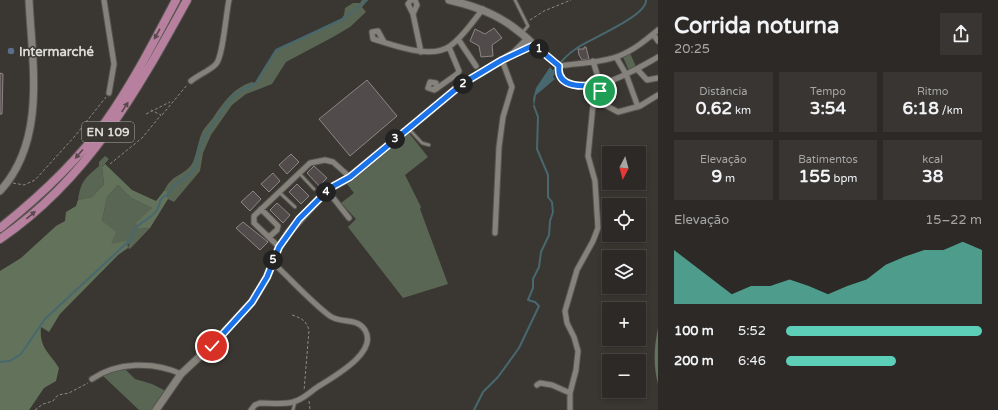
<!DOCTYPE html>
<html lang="pt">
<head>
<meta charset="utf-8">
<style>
	body { margin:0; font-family:"Varela Round",sans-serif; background:#383532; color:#f1f3f6; height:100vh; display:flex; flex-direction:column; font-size:15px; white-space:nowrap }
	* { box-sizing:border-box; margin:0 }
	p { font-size:13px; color:#a6a6a7 }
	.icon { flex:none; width:22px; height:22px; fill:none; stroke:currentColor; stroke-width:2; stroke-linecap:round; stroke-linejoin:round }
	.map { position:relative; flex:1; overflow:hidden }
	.sheet { display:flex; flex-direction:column; background:#2c2926; width:340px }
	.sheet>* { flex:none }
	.needle { width:26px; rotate:186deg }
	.buttons { position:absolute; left:602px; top:146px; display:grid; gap:8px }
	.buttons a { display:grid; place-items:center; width:44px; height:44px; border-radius:0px; background:#2c2926; box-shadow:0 2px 6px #0003,0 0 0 1px #484543; font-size:20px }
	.pin { position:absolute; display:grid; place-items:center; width:34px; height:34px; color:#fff; margin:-17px; border:2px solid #fff; border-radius:50%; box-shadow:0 1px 4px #0007 }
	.km { position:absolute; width:20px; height:20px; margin:-10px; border-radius:50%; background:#222; color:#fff; font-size:11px; line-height:20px; text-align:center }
	.round { display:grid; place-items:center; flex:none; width:42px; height:42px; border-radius:0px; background:#383532 }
	.head { display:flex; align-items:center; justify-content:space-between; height:68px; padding:0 16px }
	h1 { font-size:22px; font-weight:700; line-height:30px }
	.stats { display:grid; grid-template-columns:repeat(3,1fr); gap:6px; height:68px; padding:4px 16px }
	.stats div { display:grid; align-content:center; border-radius:0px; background:#383532; text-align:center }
	.stats b { font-size:17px; font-weight:700 }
	.stats small { font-size:11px; font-weight:400 }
	.stats p { font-size:11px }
	.chart { height:112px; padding:8px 16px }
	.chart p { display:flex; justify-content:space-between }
	.chart svg { width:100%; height:72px; margin-top:4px; fill:#5dceb8; opacity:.7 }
	ul { padding:0 16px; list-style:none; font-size:13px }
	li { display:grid; grid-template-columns:64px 48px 1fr; align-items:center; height:30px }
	li i { height:10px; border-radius:5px; background:#5dceb8 }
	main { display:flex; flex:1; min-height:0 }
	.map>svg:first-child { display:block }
	.green { fill:#5a6654 }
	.forest { fill:#63735b }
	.water { fill:#47686f }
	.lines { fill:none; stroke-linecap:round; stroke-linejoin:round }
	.stream { stroke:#47686f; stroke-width:2 }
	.building { fill:#524b4b; stroke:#8d8685 }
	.lane-casing { stroke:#56544f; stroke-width:4.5 }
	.street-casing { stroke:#56544f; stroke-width:7 }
	.secondary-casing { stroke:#56544f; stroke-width:9 }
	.primary-casing { stroke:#56544f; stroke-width:10 }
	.path { stroke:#8b8984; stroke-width:1; stroke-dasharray:3 2; stroke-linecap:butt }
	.lane { stroke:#85827c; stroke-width:2.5 }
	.street { stroke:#85827c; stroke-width:5 }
	.secondary { stroke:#85827c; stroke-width:7 }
	.primary { stroke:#b7809f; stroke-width:8 }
	.oneway { fill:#59494d }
	.route-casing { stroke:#fff; stroke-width:8 }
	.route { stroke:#1a73e8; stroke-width:5 }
	.service-dot { fill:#5c6f8a; stroke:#3a3732; stroke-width:1.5 }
	.labels { text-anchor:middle; stroke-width:3; stroke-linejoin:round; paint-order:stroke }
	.shield { fill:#3a3732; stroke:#acaaa6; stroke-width:1 }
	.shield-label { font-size:12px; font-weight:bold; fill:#dddcd8 }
	.poi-label { font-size:13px; font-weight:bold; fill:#dddcd8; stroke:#3a3732; text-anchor:start }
</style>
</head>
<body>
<main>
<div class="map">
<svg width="658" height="410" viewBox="0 0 658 410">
	<rect width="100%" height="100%" fill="#3a3732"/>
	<path class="green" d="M362,0H368L362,7L366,12L350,27L333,37L286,62L272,84L246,94L232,105L211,135L203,153L200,171L174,202L168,199L167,191H164C173,173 181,178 192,164C195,159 198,143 201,135C203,129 209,123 213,118C224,102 233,88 252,82L255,83L276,50L342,18L344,15L345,8L353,3H360Z
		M630,53L637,69L630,73L623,57Z
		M409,133L428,157L405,175L421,207L420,209L448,284L403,298L348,227L356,219L341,203L354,193L347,184Z
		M105,156L109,159L102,167L104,184L92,197L78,200C81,181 85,178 99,166V162Z
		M118,185L131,198L152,208L139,229L150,228L130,249L128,248L129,244L111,245L102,221L107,197Z
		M125,369L135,379L152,384L166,391L153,410H139L101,374Z"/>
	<path class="forest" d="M105,164L132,190L156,201L164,191H167L168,199L150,228L139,229L136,223L152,208L131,198L118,185L107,197L102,221L116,232L111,244L127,241L128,248L118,255L60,314L49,332L41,327C39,348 49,352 59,368L56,381L44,388L29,410H0V271L21,258L56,226L65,221L66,212L76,206L78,200L92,197L104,184L102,167Z
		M658,328V384C653,364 654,348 658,328Z"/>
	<path class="water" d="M550,67L555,73L553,77L555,79L536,95L534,107L533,99L536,88Z"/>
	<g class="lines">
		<path class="stream" d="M552,73C560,63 566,55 577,48C590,39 647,16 646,0
			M0,362L10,361L21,354L45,319L130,240C136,220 149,222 157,210C162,201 157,199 169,194L172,187L191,173L196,165L198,150L207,133L230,99L242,90L255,84L276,50L343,19L367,0
			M474,410L483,392L498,377L519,348L539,306L535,302L528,300L533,288V279L539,267L541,252L549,235L550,221L553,212L552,202L548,197V175L537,149L538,117L534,106"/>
	</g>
	<path class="building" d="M494,28L502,38L492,45L493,56L481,57L479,46L470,41L475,29L485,34Z
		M584,47H586L589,59L582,60L579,55L578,49H584Z
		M0,73L3,74L2,114H0Z
		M367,80L397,116L350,156L319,119Z
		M291,154L299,162L287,174L279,165Z
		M314,166L327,178L319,186L307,173Z
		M273,173L280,181L269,192L261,184Z
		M297,184L309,196L301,204L289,192Z
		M253,191L261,199L250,211L241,202Z
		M277,203L290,215L283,223L270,210Z
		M243,222L268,242L260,250L236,228Z"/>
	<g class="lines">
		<defs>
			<path id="lane" d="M515,0L528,26L522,33
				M410,130L422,143L429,145
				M299,173L314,189
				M279,192L295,207
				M293,410L295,402"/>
			<path id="street" d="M104,0L114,64L109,93
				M411,0L408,4L413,14L421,52
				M413,14L417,5L415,0
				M653,34L658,41
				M458,39L476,66
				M384,42L378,31L372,32L373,39C394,45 431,60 450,46C463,37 473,21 483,9
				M534,45L559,66
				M616,57L626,74L638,107
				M559,66V75C583,103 633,71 658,57
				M559,66C578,63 601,63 619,56C634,50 646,40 658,30
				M637,69L647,80L658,78
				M191,81C198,75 211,70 216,64C223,57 226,13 229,0
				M436,89V83L430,82L428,88L434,90L436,89L457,74L459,71L449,47
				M594,99L618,112L640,106L658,95
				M327,190L349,218
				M261,209L278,226L277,230L269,237
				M495,233L499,147L503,117L512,87L502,60
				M279,247L254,223V216L310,163L325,160L333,162L350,177
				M92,379C117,362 154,361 181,374
				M537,385L540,383L552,385L570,393
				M251,410L255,405L260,403C270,403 283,405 293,402C302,400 309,393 316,388C331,378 379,353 365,330C357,317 341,324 330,316C310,301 291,279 272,262
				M570,410V393L576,370L578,351L574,337L567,323L565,311L577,270L593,241L598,228L595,181L588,156L593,105L601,87L593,61"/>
			<path id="secondary" d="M449,0C484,8 508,19 534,45L514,53L528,39
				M0,191C47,140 32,63 29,0
				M156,410L181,374L212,345L252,302L267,277L279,247L289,232L327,190L350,177L462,84L514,53"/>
			<path id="primary" d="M0,228C39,197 77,162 106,121C133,83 154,41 176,0
				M0,239C88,179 137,91 187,0"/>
		</defs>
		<use href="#lane" class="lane-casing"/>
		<use href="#street" class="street-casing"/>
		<use href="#secondary" class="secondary-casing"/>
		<use href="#primary" class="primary-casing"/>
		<path class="path" d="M530,20L544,11L571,0
			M146,114L170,102
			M162,115L187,85
			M110,164L142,138L161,115L151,110
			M13,183L24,185L35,180L75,136L106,97
			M292,315C301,318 306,320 309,330L304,391
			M309,401L310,410
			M35,410L43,404L53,401L58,395L69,393L88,383"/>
		<use href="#lane" class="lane"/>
		<use href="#street" class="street"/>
		<use href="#secondary" class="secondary"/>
		<use href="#primary" class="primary"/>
	</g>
	<defs><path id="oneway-solid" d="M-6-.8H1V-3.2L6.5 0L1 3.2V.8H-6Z"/></defs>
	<g class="oneway">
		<use href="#oneway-solid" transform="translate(157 34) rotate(119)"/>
		<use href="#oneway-solid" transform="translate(125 107) rotate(-57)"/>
		<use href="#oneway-solid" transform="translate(79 154) rotate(131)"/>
		<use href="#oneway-solid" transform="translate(31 215) rotate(-40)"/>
	</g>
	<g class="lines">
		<defs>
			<path id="route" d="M212,346L252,302L267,277L279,247L299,219L330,188L350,177L462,84L502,60L534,45L559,66C556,89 585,87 601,84L600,91"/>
		</defs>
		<use href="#route" class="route-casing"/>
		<use href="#route" class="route"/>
	</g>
	<circle class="service-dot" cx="11" cy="51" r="4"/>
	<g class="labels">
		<rect class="shield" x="82" y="122" width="52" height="20" rx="3"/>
		<g class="shield-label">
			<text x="108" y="136">EN 109</text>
		</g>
		<g class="poi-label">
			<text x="19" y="56">Intermarché</text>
		</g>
	</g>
</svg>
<div class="buttons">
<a><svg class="needle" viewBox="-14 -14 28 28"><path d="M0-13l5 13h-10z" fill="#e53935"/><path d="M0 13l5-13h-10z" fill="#a6a6a7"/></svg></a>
<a><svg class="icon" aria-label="locate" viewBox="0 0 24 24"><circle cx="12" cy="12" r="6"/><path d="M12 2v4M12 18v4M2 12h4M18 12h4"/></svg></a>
<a><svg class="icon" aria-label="layers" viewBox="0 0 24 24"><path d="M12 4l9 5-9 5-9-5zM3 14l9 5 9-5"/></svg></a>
<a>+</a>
<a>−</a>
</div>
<div class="pin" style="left:600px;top:91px;background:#1e9e55"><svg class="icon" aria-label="arrive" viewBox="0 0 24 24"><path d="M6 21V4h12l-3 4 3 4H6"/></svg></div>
<div class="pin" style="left:212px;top:346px;background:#d93025"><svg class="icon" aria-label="check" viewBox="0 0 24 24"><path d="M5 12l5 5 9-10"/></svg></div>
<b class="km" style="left:539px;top:49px">1</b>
<b class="km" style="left:463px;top:84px">2</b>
<b class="km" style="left:395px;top:139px">3</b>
<b class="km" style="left:326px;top:192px">4</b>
<b class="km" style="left:273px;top:260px">5</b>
</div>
<section class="sheet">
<div class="head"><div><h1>Corrida noturna</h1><p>20:25</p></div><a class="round"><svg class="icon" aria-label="share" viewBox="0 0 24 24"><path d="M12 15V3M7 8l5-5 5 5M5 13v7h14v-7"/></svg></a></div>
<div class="stats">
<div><p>Distância</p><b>0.62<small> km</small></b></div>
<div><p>Tempo</p><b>3:54</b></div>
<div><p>Ritmo</p><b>6:18<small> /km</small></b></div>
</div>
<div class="stats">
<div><p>Elevação</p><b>9<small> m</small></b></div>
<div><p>Batimentos</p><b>155<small> bpm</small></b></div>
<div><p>kcal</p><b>38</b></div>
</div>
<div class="chart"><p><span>Elevação</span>15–22 m</p>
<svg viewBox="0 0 160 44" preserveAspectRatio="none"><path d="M0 44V11L10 20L20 29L30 38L40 33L50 33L60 29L70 33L80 38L90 33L100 29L110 20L120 15L130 11L140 11L150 6L160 11V44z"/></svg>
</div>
<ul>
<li><b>100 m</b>5:52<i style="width:100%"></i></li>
<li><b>200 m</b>6:46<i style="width:56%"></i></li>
</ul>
</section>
</main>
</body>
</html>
